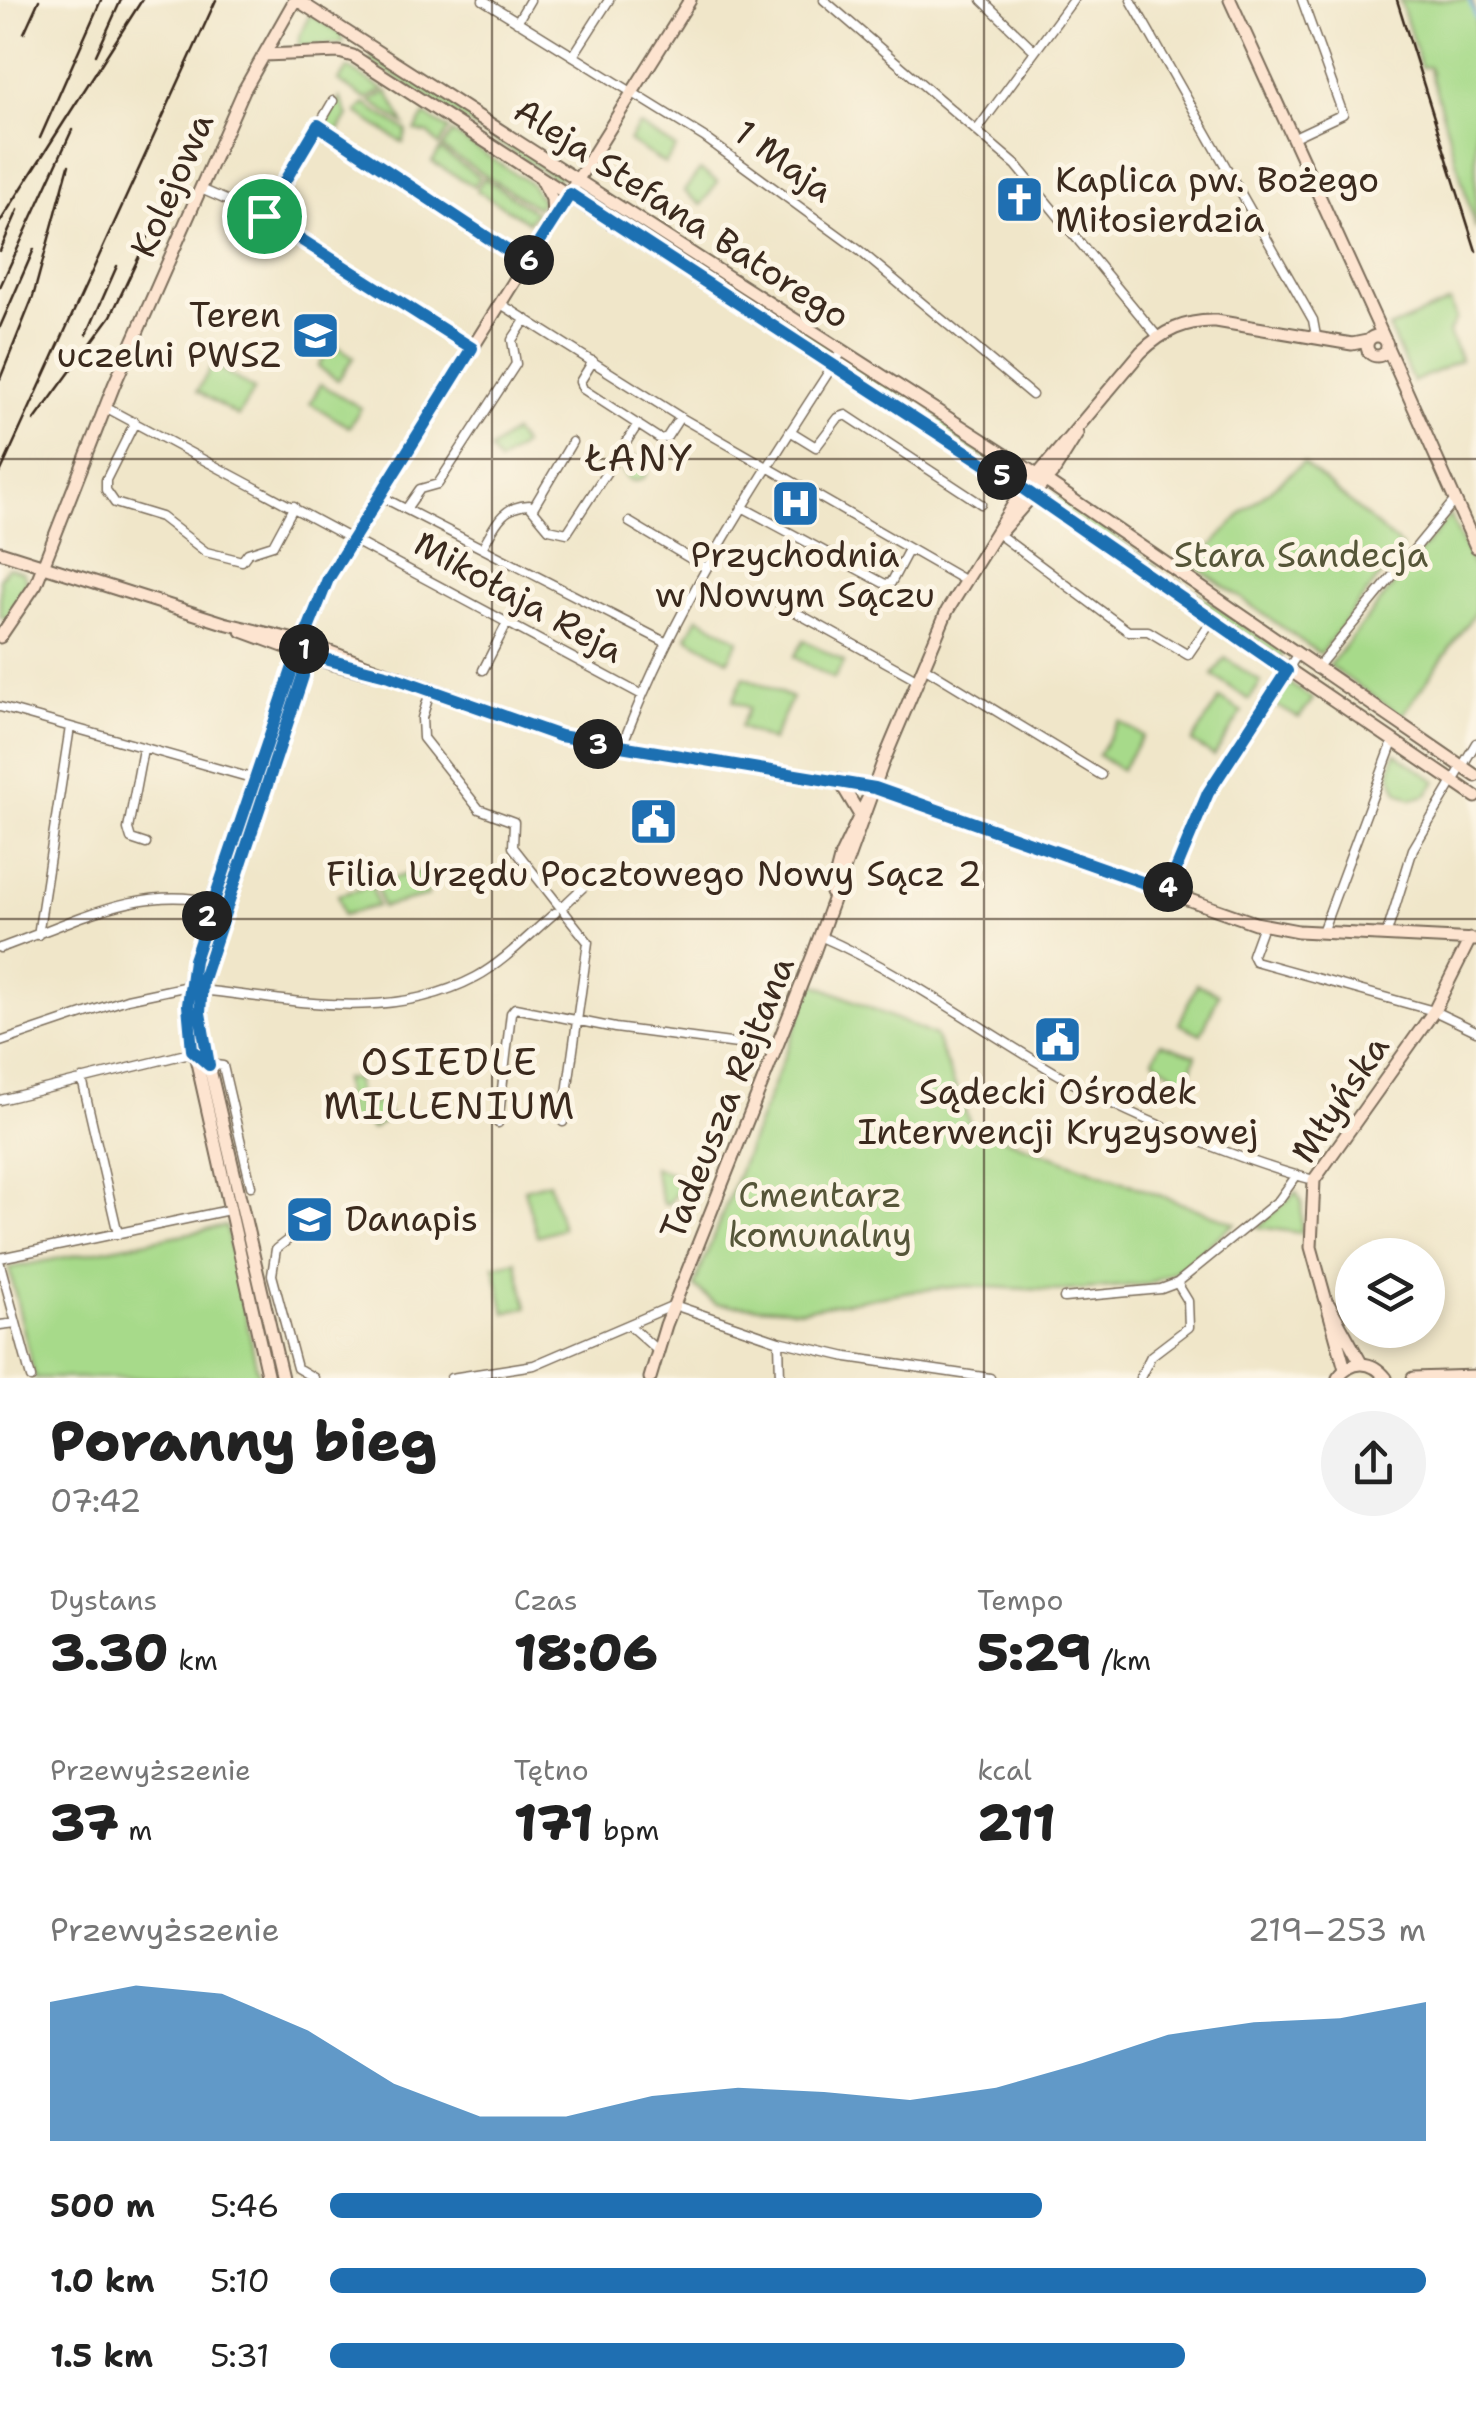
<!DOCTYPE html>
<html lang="pl">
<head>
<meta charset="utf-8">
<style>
	body { margin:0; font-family:"Shantell Sans",sans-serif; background:#f2f2f2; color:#222; height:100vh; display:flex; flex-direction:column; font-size:38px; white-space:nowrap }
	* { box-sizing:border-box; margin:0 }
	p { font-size:32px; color:#767676 }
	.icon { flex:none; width:55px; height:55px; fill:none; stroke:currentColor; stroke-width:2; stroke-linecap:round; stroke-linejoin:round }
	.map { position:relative; height:1378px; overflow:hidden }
	.panel { display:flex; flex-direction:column; background:#fff; flex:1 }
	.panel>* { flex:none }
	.buttons { position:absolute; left:1335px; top:1238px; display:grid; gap:20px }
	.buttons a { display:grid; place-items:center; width:110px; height:110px; border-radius:50%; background:#fff; box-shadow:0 5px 15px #0003; font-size:50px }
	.pin { position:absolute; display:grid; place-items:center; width:85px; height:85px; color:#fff; margin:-42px; border:5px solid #fff; border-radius:50%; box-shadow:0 2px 10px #0007 }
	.km { position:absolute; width:50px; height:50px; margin:-25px; border-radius:50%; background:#222; color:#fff; font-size:28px; line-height:50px; text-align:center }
	.round { display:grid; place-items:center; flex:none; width:105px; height:105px; border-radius:52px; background:#f2f2f2 }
	.overview { display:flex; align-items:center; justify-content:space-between; height:170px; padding:0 50px }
	h1 { font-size:55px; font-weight:800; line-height:75px }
	.metrics { display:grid; grid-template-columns:repeat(3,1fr); gap:15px; height:170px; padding:10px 50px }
	.metrics div { display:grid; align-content:center }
	.metrics b { font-size:50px; font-weight:800 }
	.metrics small { font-size:28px; font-weight:400 }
	.metrics p { font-size:28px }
	.chart { height:280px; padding:20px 50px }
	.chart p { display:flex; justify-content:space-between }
	.chart svg { width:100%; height:180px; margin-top:10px; fill:#1f6fb2; opacity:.7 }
	ul { padding:0 50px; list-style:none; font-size:32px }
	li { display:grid; grid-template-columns:160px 120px 1fr; align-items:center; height:75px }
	li i { height:25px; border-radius:12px; background:#1f6fb2 }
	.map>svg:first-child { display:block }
	.green { fill:#a7da8a; stroke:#718254; stroke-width:2.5 }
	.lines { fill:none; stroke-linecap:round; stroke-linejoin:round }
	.stream { stroke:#79b2e9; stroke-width:2.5 }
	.street-casing { stroke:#7a6c5a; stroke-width:11 }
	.secondary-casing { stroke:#7a6c5a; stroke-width:15 }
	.street { stroke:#fff; stroke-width:8 }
	.secondary { stroke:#fde4d0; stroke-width:11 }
	.rail { stroke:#3b2a1e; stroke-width:2.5 }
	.route-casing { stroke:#fff; stroke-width:20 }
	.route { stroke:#1f6fb2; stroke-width:12 }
	.grid { fill:none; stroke:#3b2a1e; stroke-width:2.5; stroke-opacity:0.55 }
	.labels { text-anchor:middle; stroke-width:10; stroke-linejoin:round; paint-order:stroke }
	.street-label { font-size:35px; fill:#3b2a1e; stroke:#fcf5e5 }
	.poi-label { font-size:35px; fill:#3b2a1e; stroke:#fcf5e5 }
	.park-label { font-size:35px; fill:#565639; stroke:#fcf5e5 }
	.neighbourhood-label { font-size:38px; letter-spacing:2.5px; fill:#3b2a1e; stroke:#fcf5e5 }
</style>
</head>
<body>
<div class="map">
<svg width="1476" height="1378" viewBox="0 0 1476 1378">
	<rect width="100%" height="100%" fill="#fcf5e5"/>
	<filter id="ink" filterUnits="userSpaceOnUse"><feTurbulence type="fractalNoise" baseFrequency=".01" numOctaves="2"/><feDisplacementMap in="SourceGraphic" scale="20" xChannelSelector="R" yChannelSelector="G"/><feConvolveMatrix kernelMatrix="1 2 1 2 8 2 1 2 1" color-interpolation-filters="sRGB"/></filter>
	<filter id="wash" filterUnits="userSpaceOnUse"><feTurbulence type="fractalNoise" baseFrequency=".0048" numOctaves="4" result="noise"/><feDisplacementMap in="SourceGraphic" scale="40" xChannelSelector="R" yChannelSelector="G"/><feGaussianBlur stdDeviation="2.25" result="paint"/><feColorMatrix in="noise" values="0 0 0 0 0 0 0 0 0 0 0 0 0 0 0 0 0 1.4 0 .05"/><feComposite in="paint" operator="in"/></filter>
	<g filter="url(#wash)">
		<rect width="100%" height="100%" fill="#f0e6c9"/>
		<path class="green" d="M1400,0H1472L1476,17V230L1429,67H1421Z
			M310,14L340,33L343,43L299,47V37Z
			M374,54L562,173L557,180L370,61Z
			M348,68L384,90L366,99L338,81Z
			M388,92L404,124L370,101Z
			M340,98L348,116L338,132L324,123Z
			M365,104L407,131L403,143L357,113Z
			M425,115L449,130L439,146L429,134L415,131Z
			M639,125L676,148L665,164L629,141Z
			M452,133L531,184L542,201L537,208L442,148Z
			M440,150L480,177L474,186L432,162Z
			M700,170L718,182L701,205L684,191Z
			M484,178L535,212L528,222L476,190Z
			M592,193L675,247L671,254L587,200Z
			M680,250L752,297L748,304L675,257Z
			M757,300L829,346L824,354L752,307Z
			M1450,302L1456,318L1449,333L1461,360L1413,382L1389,328Z
			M332,343L354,357L338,380L318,367Z
			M852,362L937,417L932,424L848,369Z
			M213,364L254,390L238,416L197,391Z
			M321,384L361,408L349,427L310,403Z
			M940,419L1020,470L1015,478L935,426Z
			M513,432L523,445L499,463L490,450Z
			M623 469a12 12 0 1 1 24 0a12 12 0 1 1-24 0Z
			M1303,463L1402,547L1320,654L1194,565L1244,511Z
			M1055,494L1156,566L1151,573L1050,501Z
			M1450,515L1476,573V611L1402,716L1329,666Z
			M8,567L23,572L27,583L7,618L0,617V579Z
			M1173,581H1179L1283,653L1279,660L1171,584Z
			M698,617L739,640L728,660L687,637Z
			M804,640L844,662L834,679L794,657Z
			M1225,658L1261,682L1249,700L1213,675Z
			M744,677L792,698L772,741L740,727L749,708L733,701Z
			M1284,680L1313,699L1299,718L1271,703Z
			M1220,698L1242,712L1214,756L1192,742Z
			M1119,721L1143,736L1121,770L1098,755Z
			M1395,753L1436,781L1427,795L1411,799L1398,792L1390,772Z
			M422,871L428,896L382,907L376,882Z
			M372,886L377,906L343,915L338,895Z
			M813,983L935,1036L971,1126L1235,1223L1177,1271L1148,1284L1062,1291L968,1286L911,1291L801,1310L716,1304L694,1286Z
			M1197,984L1219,994L1201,1034L1179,1024Z
			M1161,1043L1196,1055L1187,1083L1153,1059Z
			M343,1079H356L359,1122L348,1124Z
			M382,1099L391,1118L371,1129L364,1119L366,1109Z
			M653,1167L682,1177V1186L669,1203L663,1204Z
			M549,1182L562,1228L537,1236L524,1189Z
			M1296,1192L1302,1202L1301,1233L1258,1227Z
			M226,1226L259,1378H35L9,1268Z
			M516,1261L527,1307L505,1313L494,1266Z"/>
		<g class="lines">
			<path class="stream" d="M1469,0L1476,19"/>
		</g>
	</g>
	<g filter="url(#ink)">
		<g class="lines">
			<defs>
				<path id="street" d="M483,0L704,137L860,251L1032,395
					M824,0L1016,165L1158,337
					M982,0L1035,51
					M1131,0L1313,320L1316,336
					M517,22L530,0
					M573,56L609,0
					M318,125L527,263
					M977,130L1073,0
					M1292,138L1343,114L1302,0
					M201,189L265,217L472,348
					M265,217L333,101
					M501,304L680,417L964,580
					M593,361L580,382L583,389L660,439L667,437L680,417
					M105,407L642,695
					M135,422L106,480V490L115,503L161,517L206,552L242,561L248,553L273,545L294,506
					M790,431L816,447L838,418L846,415L981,504
					M380,496L665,642
					M742,507L885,584L891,583L909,549
					M533,508L572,442
					M406,509L420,489L438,484L516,364L512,340L526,319
					M629,522L706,568
					M997,533L1128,631H1148L1188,655L1212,620
					M482,548C495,526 501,506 529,505L549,529L567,533L638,424
					M779,603L918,680
					M924,667L1101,775
					M1316,669L1454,501
					M483,670L507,623
					M431,689L422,718L423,738L479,809L514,822L513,847L561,908L597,874
					M0,707L255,779
					M625,738C679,598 762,475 843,350
					M143,749L128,829L131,839L146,844
					M1167,891L1208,793L1297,655
					M1263,925L1252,955L1255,961L1434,1011L1476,1031
					M1322,932L1393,742
					M38,935L70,727
					M820,936C918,979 999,1044 1093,1094C1150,1124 1251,1164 1314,1180
					M1386,936L1413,849L1476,743
					M0,948C70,924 141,882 216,903
					M201,990C293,1000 390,1023 476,977C504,962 530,934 555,913
					M0,1042L127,999L188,986
					M208,1064L223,1066L251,1186
					M82,1079L118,1234
					M0,1100L194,1052
					M563,1122L588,942L565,913
					M498,1123L511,1013L515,1008L615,1028L776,1049
					M294,1235L276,1249L272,1275L297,1368L314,1378
					M0,1258L229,1210
					M0,1264L31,1378
					M1064,1298L1161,1289L1177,1283L1279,1200L1297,1175
					M0,1325L16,1323
					M631,1327L657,1350
					M779,1341L780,1378
					M451,1378L534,1365L674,1305L779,1341L847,1357L990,1378
					M1140,1378L1151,1356L1189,1327L1188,1301L1177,1283"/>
				<path id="secondary" d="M297,0L1037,475L1476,776
					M1230,0L1384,338
					M264,55L339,52L353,56L1025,490L1476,797
					M541,178L552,199L553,217
					M1367 346a10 10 0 1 1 20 0a10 10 0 1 1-20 0Z
					M1387,347L1476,547
					M1002,530L1054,471L1077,434
					M0,552L224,623L303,642L560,736L875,789L1255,923L1298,931L1476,940
					M242,631L332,664L371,673
					M0,637L36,584L114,385L244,90L295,0
					M839,780L858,812
					M831,893L841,855L870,794
					M1329,1305L1361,1363
					M1345,1369L1311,1247L1314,1180L1434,1011L1470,939
					M268,1378L189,1027L188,986L212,901L328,579L690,0
					M282,1378L204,1044L200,1002L208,958L303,676V642
					M650,1378L666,1325L813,955L882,765L947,611L1015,502L1141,352C1163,331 1185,320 1216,321L1352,344L1367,341
					M1338,1378C1352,1359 1372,1360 1386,1378
					M1413,1378L1476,1376"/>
			</defs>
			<use href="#street" class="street-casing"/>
			<use href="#secondary" class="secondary-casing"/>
			<use href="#street" class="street"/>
			<use href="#secondary" class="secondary"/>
			<path class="rail" d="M1397,0L1476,251
				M24,33L39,0
				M96,55L121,0
				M40,138L101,0
				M0,222L142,0
				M0,251L18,210
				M0,287L72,130
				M0,327L34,249
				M87,334L117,266
				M0,379L33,297L69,165
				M34,421L111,316L183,163
				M0,473L216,0"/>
		</g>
	</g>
	<g class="lines" filter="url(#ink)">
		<defs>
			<path id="route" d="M264,216L472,348L328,579L303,642V676L202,982L200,1013L209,1065L192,1050L188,1005L194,960L298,652L390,676L560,736L875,788L1167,891L1208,793L1287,671L1025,490L570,194L526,263L318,125L264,216"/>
		</defs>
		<use href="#route" class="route-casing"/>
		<use href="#route" class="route"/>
	</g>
	<path class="grid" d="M492,0V1378M984,0V1378M0,459H1476M0,919H1476"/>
	<defs>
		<symbol id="church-square" viewBox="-11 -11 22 22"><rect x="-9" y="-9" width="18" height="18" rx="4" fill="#1f6fb2" stroke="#fcf5e5"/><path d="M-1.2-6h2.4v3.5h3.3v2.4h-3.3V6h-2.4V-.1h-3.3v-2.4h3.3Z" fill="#fff"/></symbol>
		<symbol id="university-square" viewBox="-11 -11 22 22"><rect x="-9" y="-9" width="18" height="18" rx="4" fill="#1f6fb2" stroke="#fcf5e5"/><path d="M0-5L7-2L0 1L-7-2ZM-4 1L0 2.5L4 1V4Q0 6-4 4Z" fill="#fff"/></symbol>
		<symbol id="hospital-square" viewBox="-11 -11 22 22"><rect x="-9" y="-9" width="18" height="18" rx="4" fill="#1f6fb2" stroke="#fcf5e5"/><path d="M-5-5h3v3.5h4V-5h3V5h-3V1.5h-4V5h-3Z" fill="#fff"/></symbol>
		<symbol id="civic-square" viewBox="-11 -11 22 22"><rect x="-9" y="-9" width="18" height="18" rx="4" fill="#1f6fb2" stroke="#fcf5e5"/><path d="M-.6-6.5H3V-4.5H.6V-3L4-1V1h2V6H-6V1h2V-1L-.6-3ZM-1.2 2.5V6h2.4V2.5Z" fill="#fff"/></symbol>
		<symbol id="school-square" viewBox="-11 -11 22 22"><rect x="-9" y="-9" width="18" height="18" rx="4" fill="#1f6fb2" stroke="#fcf5e5"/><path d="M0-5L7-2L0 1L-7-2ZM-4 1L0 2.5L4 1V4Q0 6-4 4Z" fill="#fff"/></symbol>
	</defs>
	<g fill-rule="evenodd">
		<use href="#church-square" x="992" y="172" width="55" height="55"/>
		<use href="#university-square" x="288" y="308" width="55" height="55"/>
		<use href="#hospital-square" x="768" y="476" width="55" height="55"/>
		<use href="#civic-square" x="626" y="794" width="55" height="55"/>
		<use href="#civic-square" x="1030" y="1012" width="55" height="55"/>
		<use href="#school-square" x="282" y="1192" width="55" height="55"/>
	</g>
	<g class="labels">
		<g class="street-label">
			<text transform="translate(784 161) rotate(36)" y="12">1 Maja</text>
			<text transform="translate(172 185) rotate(-66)" y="12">Kolejowa</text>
			<text transform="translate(682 213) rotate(33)" y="12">Aleja Stefana Batorego</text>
			<text transform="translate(519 597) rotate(29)" y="12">Mikołaja Reja</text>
			<text transform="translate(727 1098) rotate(-68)" y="12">Tadeusza Rejtana</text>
			<text transform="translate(1340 1099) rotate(-56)" y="12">Młyńska</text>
		</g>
		<g class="poi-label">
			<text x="1055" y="192" text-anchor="start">Kaplica pw. Bożego<tspan x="1055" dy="40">Miłosierdzia</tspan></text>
			<text x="281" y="327" text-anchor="end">Teren<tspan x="281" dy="40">uczelni PWSZ</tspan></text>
			<text x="795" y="567">Przychodnia<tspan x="795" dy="40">w Nowym Sączu</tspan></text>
			<text x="654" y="886">Filia Urzędu Pocztowego Nowy Sącz 2</text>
			<text x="1058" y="1104">Sądecki Ośrodek<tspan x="1058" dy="40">Interwencji Kryzysowej</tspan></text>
			<text x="345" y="1231" text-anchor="start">Danapis</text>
		</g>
		<g class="park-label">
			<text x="1301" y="567">Stara Sandecja</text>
			<text x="820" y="1207">Cmentarz<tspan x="820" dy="40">komunalny</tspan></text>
		</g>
		<g class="neighbourhood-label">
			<text x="640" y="471">ŁANY</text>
			<text x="450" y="1075">OSIEDLE<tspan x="450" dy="44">MILLENIUM</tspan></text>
		</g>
	</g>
</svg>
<div class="buttons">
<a><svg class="icon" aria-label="layers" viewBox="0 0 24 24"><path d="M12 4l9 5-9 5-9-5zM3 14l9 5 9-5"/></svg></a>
</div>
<div class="pin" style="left:264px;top:216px;background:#1e9e55"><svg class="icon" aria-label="arrive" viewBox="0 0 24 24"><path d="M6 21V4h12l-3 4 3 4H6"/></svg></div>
<b class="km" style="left:304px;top:649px">1</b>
<b class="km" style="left:207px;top:916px">2</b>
<b class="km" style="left:598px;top:744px">3</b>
<b class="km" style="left:1168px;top:887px">4</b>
<b class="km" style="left:1002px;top:475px">5</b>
<b class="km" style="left:529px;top:260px">6</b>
</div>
<section class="panel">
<div class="overview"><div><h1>Poranny bieg</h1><p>07:42</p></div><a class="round"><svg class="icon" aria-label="share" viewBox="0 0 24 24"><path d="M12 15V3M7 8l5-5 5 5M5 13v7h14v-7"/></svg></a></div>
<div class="metrics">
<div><p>Dystans</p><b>3.30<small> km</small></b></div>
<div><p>Czas</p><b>18:06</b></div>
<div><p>Tempo</p><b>5:29<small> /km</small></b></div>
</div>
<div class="metrics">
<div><p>Przewyższenie</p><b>37<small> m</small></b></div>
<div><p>Tętno</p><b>171<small> bpm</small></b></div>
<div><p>kcal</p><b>211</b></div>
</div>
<div class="chart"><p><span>Przewyższenie</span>219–253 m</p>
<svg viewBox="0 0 160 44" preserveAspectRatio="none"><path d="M0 44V10L10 6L20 8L30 17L40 30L50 38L60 38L70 33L80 31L90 32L100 34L110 31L120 25L130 18L140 15L150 14L160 10V44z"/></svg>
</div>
<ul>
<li><b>500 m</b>5:46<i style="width:65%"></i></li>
<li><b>1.0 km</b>5:10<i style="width:100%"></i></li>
<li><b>1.5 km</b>5:31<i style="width:78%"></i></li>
</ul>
</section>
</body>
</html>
